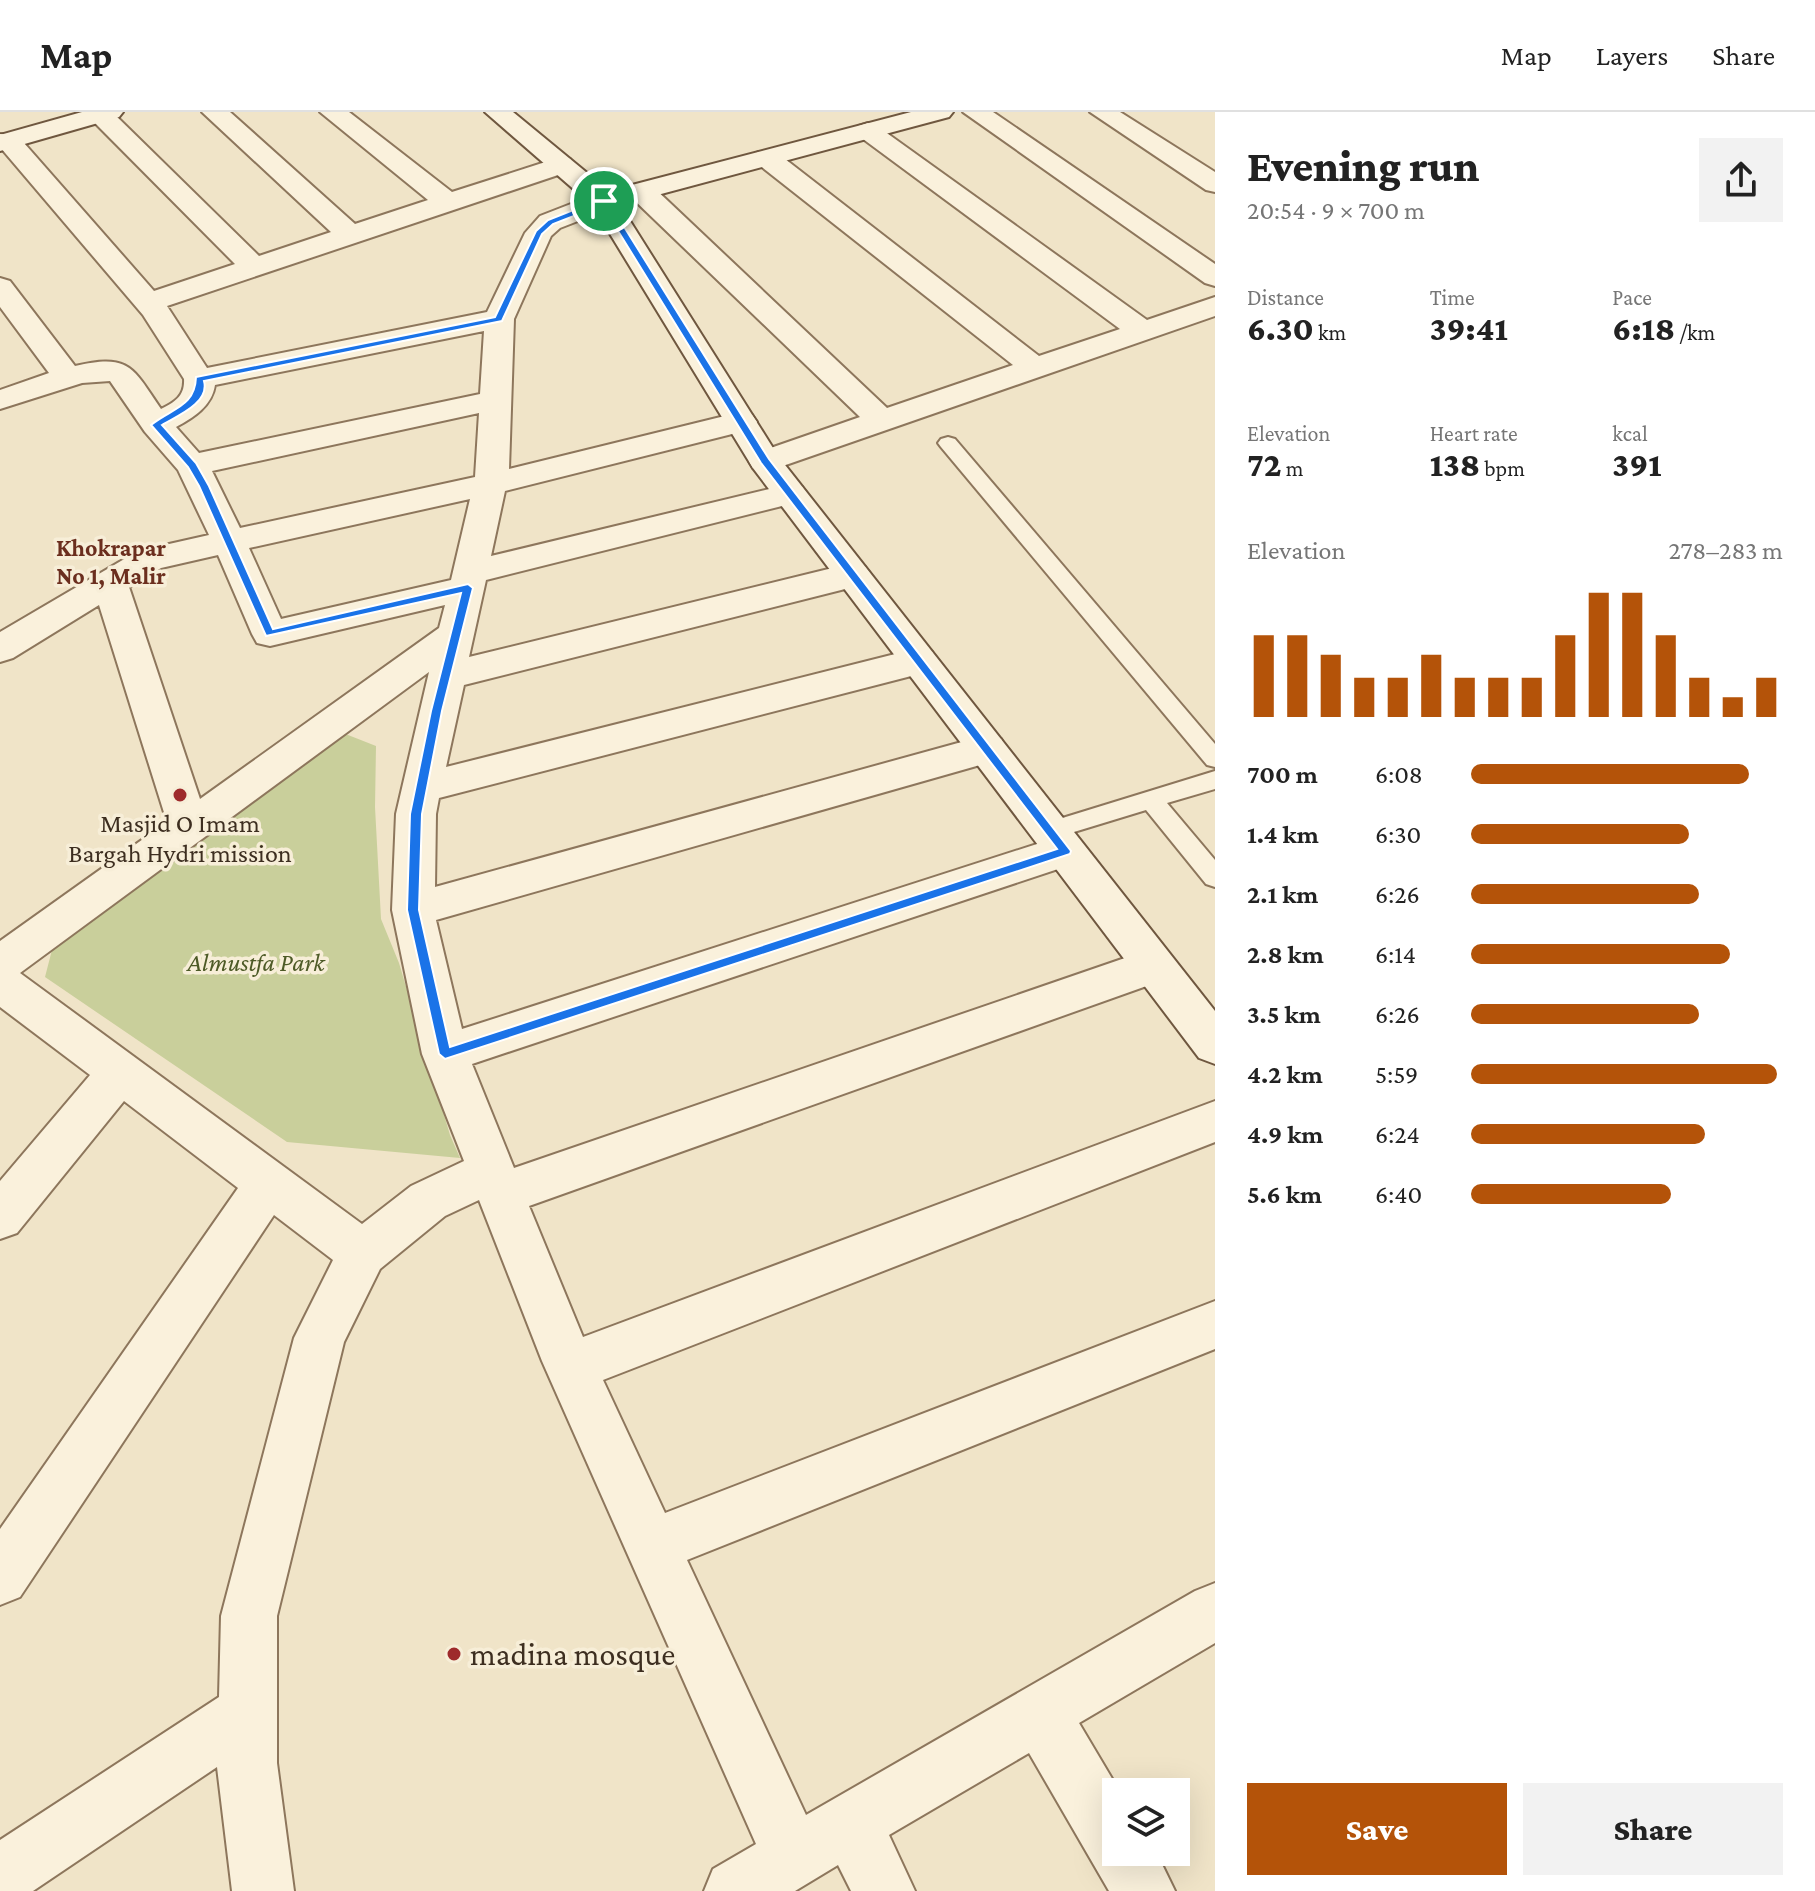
<!DOCTYPE html>
<html lang="en">
<head>
<meta charset="utf-8">
<style>
	body { margin:0; font-family:"Crimson Pro",serif; background:#f2f2f2; color:#222; height:100vh; display:flex; flex-direction:column; font-size:30px; white-space:nowrap }
	* { box-sizing:border-box; margin:0 }
	p { font-size:26px; color:#767676 }
	.icon { flex:none; width:44px; height:44px; fill:none; stroke:currentColor; stroke-width:2; stroke-linecap:round; stroke-linejoin:round }
	.map { position:relative; flex:1; overflow:hidden }
	.sheet { display:flex; flex-direction:column; background:#fff; width:600px }
	.sheet>* { flex:none }
	.controls { position:absolute; left:1102px; top:1666px; display:grid; gap:16px }
	.controls a { display:grid; place-items:center; width:88px; height:88px; border-radius:0px; background:#fff; box-shadow:0 8px 32px #0002; font-size:40px }
	.pin { position:absolute; display:grid; place-items:center; width:68px; height:68px; color:#fff; margin:-34px; border:4px solid #fff; border-radius:50%; box-shadow:0 2px 8px #0007 }
	.round { display:grid; place-items:center; flex:none; width:84px; height:84px; border-radius:0px; background:#f2f2f2 }
	.overview { display:flex; align-items:center; justify-content:space-between; height:136px; padding:0 32px }
	h1 { font-size:44px; font-weight:800; line-height:60px }
	.metrics { display:grid; grid-template-columns:repeat(3,1fr); gap:12px; height:136px; padding:8px 32px }
	.metrics div { display:grid; align-content:center }
	.metrics b { font-size:34px; font-weight:800 }
	.metrics small { font-size:22px; font-weight:400 }
	.metrics p { font-size:22px }
	.chart { height:224px; padding:16px 32px }
	.chart p { display:flex; justify-content:space-between }
	.chart svg { width:100%; height:144px; margin-top:8px; stroke:#b45309; stroke-width:6 }
	.primary-button { display:flex; gap:16px; margin-top:auto; padding:16px 32px }
	.primary-button a { flex:1; height:92px; border-radius:0px; background:#b45309; color:#fff; font-size:32px; font-weight:800; line-height:92px; text-align:center }
	.primary-button a+a { background:#f2f2f2; color:#222 }
	ul { padding:0 32px; list-style:none; font-size:26px }
	li { display:grid; grid-template-columns:128px 96px 1fr; align-items:center; height:60px }
	li i { height:20px; border-radius:10px; background:#b45309 }
	header { display:flex; align-items:center; gap:48px; box-sizing:border-box; height:112px; padding:0 40px; background:#fff; border-bottom:2px solid #e0e0e0 }
	header strong { font-size:38px }
	nav { display:flex; gap:44px; margin-inline-start:auto; font-size:28px }
	main { display:flex; flex:1; min-height:0 }
	.map>svg:first-child { display:block }
	.green { fill:#c9cf9b }
	.lines { fill:none; stroke-linecap:round; stroke-linejoin:round }
	.lane-casing { stroke:#8d765c; stroke-width:4 }
	.street-casing { stroke:#8d765c; stroke-width:4 }
	.secondary-casing { stroke:#6f573f; stroke-width:4 }
	.lane { fill:#faf1dc; fill-rule:evenodd }
	.street { fill:#faf1dc; fill-rule:evenodd }
	.secondary { fill:#faf1dc; fill-rule:evenodd }
	.route { fill:#1a73e8; stroke:#fff; stroke-width:2; fill-rule:evenodd }
	.poi-dot { fill:#9e2a2b; stroke:#f7eed8; stroke-width:3 }
	.labels { text-anchor:middle; stroke-width:7; stroke-linejoin:round; paint-order:stroke }
	.far-neighbourhood-label { font-size:24px; font-weight:bold; fill:#6b2e1e; stroke:#f7eed8 }
	.poi-label { font-size:26px; fill:#3d2e20; stroke:#f7eed8 }
	.park-label { font-size:26px; font-style:italic; fill:#4d5a26; stroke:#f7eed8 }
	.near-poi-label { font-size:32px; fill:#3d2e20; stroke:#f7eed8; text-anchor:start }
</style>
</head>
<body>
<header>
<strong>Map</strong>
<nav><a>Map</a><a>Layers</a><a>Share</a></nav>
</header>
<main>
<div class="map">
<svg width="1215" height="1779" viewBox="0 0 1215 1779">
	<rect width="100%" height="100%" fill="#f0e4c8"/>
	<path class="green" d="M343,621L376,634L375,695L381,807L399,851L450,1023L460,1046L287,1030L45,865L53,834Z"/>
	<g class="lines">
		<defs>
			<path id="lane" d="M948,325L955,327L1215,632V655L1207,653L941,335L938,331L941,327Z
				M1215,659V677L1167,691L1215,748V775L1206,772L1146,698L1051,727L1043,724L1039,718L1043,712Z"/>
			<path id="street" d="M90,0H112L259,144L331,120L202,0H230L355,112L428,88L320,0H349L452,80L561,45L570,47L574,53L570,59L167,194L207,256L487,200L525,121L540,104L594,83H614L618,89L614,95L560,116L551,124L514,207L509,357L741,300L752,303L757,310L752,317L505,379L491,444L790,372L802,375L807,382L802,389L486,468L469,545L853,451L865,455L871,463L865,471L853,475L464,573L446,655L919,536L932,540L937,549L932,558L919,562L439,686L436,702L435,775L987,623L1001,627L1006,637L1001,647L987,651L436,808L462,917L1065,723L1079,728L1085,739L1079,750L472,952L514,1056L1154,836L1169,842L1176,854L1169,866L529,1094L583,1225L1215,989V1030L603,1268L665,1401L1215,1189V1237L687,1448L806,1703L1195,1479L1215,1471V1531L1079,1611L1120,1680H1116V1740H1156L1175,1779H1109L1029,1641L889,1723L915,1779H851L838,1753L795,1779H704L713,1757L756,1732L542,1249L479,1088L445,1104L380,1157L344,1230L277,1504V1651L294,1779H232L217,1655L33,1779H0V1728L219,1585L221,1504L294,1226L333,1148L274,1103L20,1485L0,1493V1417L238,1076L124,989L17,1121L0,1127V1069L90,963L0,895V829L167,710L99,493L13,546L0,550V520L138,439L209,423L178,358L145,320L110,269L82,271L0,297V278L49,261L0,195V166L10,169L75,254C130,241 133,256 161,297C175,290 185,284 184,267L143,203L0,35V22L17,23L154,179L235,152L92,8L88,3ZM484,219L480,282L199,341L176,315C193,306 212,294 215,273ZM479,301L475,365L240,416L212,359ZM470,387L451,468L281,507L249,436ZM218,443L252,522L257,531L270,534L445,493L439,516L200,687L129,475L161,456ZM429,560L396,702L392,798L422,942L464,1049L411,1074L362,1112L20,861Z
				M963,0H993L1215,152V174L1205,171Z
				M1090,0H1120L1215,60V80L1206,78Z
				M868,11L877,14L1147,208L1215,185V204L777,356L765,359L753,356L749,349L753,342L860,305L631,85L628,79L631,73H651L887,296L1013,253L758,52L754,46L758,40H776L1039,244L1120,217L859,24L855,19L859,14Z"/>
			<path id="secondary" d="M82,0H123L119,5L0,39V23Z
				M485,0H513L609,79L911,0H953L949,5L620,93L778,344L1215,899V952L1199,946L753,356L593,94Z"/>
		</defs>
		<use href="#lane" class="lane-casing"/>
		<use href="#street" class="street-casing"/>
		<use href="#secondary" class="secondary-casing"/>
		<use href="#lane" class="lane"/>
		<use href="#street" class="street"/>
		<use href="#secondary" class="secondary"/>
	</g>
	<path class="route" d="M601,87L608,89L769,347L1071,739L1070,742L445,947L439,942L407,798L410,702L431,599L461,481L266,524L199,374L188,355L151,313C172,296 195,295 196,265L495,205L536,119L548,108ZM602,93L761,351L1057,737L450,935L419,798L422,702L442,599L473,476L468,472L273,517L209,374L196,351L162,313C177,304 210,291 204,269L502,209L542,122L553,112Z"/>
	<g class="poi-dot">
		<circle cx="180" cy="683" r="8"/>
		<circle cx="454" cy="1542" r="8"/>
	</g>
	<g class="labels">
		<g class="far-neighbourhood-label">
			<text x="111" y="444">Khokrapar<tspan x="111" dy="28">No 1, Malir</tspan></text>
		</g>
		<g class="poi-label">
			<text x="180" y="720">Masjid O Imam<tspan x="180" dy="30">Bargah Hydri mission</tspan></text>
		</g>
		<g class="park-label">
			<text x="256" y="859">Almustfa Park</text>
		</g>
		<g class="near-poi-label">
			<text x="470" y="1553">madina mosque</text>
		</g>
	</g>
</svg>
<div class="controls">
<a><svg class="icon" aria-label="layers" viewBox="0 0 24 24"><path d="M12 4l9 5-9 5-9-5zM3 14l9 5 9-5"/></svg></a>
</div>
<div class="pin" style="left:604px;top:89px;background:#1e9e55"><svg class="icon" aria-label="arrive" viewBox="0 0 24 24"><path d="M6 21V4h12l-3 4 3 4H6"/></svg></div>
</div>
<section class="sheet">
<div class="overview"><div><h1>Evening run</h1><p>20:54 · 9 × 700 m</p></div><a class="round"><svg class="icon" aria-label="share" viewBox="0 0 24 24"><path d="M12 15V3M7 8l5-5 5 5M5 13v7h14v-7"/></svg></a></div>
<div class="metrics">
<div><p>Distance</p><b>6.30<small> km</small></b></div>
<div><p>Time</p><b>39:41</b></div>
<div><p>Pace</p><b>6:18<small> /km</small></b></div>
</div>
<div class="metrics">
<div><p>Elevation</p><b>72<small> m</small></b></div>
<div><p>Heart rate</p><b>138<small> bpm</small></b></div>
<div><p>kcal</p><b>391</b></div>
</div>
<div class="chart"><p><span>Elevation</span>278–283 m</p>
<svg viewBox="0 0 160 44" preserveAspectRatio="none"><path d="M5 44V19M15 44V19M25 44V25M35 44V32M45 44V32M55 44V25M65 44V32M75 44V32M85 44V32M95 44V19M105 44V6M115 44V6M125 44V19M135 44V32M145 44V38M155 44V32"/></svg>
</div>
<ul>
<li><b>700 m</b>6:08<i style="width:89%"></i></li>
<li><b>1.4 km</b>6:30<i style="width:70%"></i></li>
<li><b>2.1 km</b>6:26<i style="width:73%"></i></li>
<li><b>2.8 km</b>6:14<i style="width:83%"></i></li>
<li><b>3.5 km</b>6:26<i style="width:73%"></i></li>
<li><b>4.2 km</b>5:59<i style="width:98%"></i></li>
<li><b>4.9 km</b>6:24<i style="width:75%"></i></li>
<li><b>5.6 km</b>6:40<i style="width:64%"></i></li>
</ul>
<div class="primary-button"><a>Save</a><a>Share</a></div>
</section>
</main>
</body>
</html>
